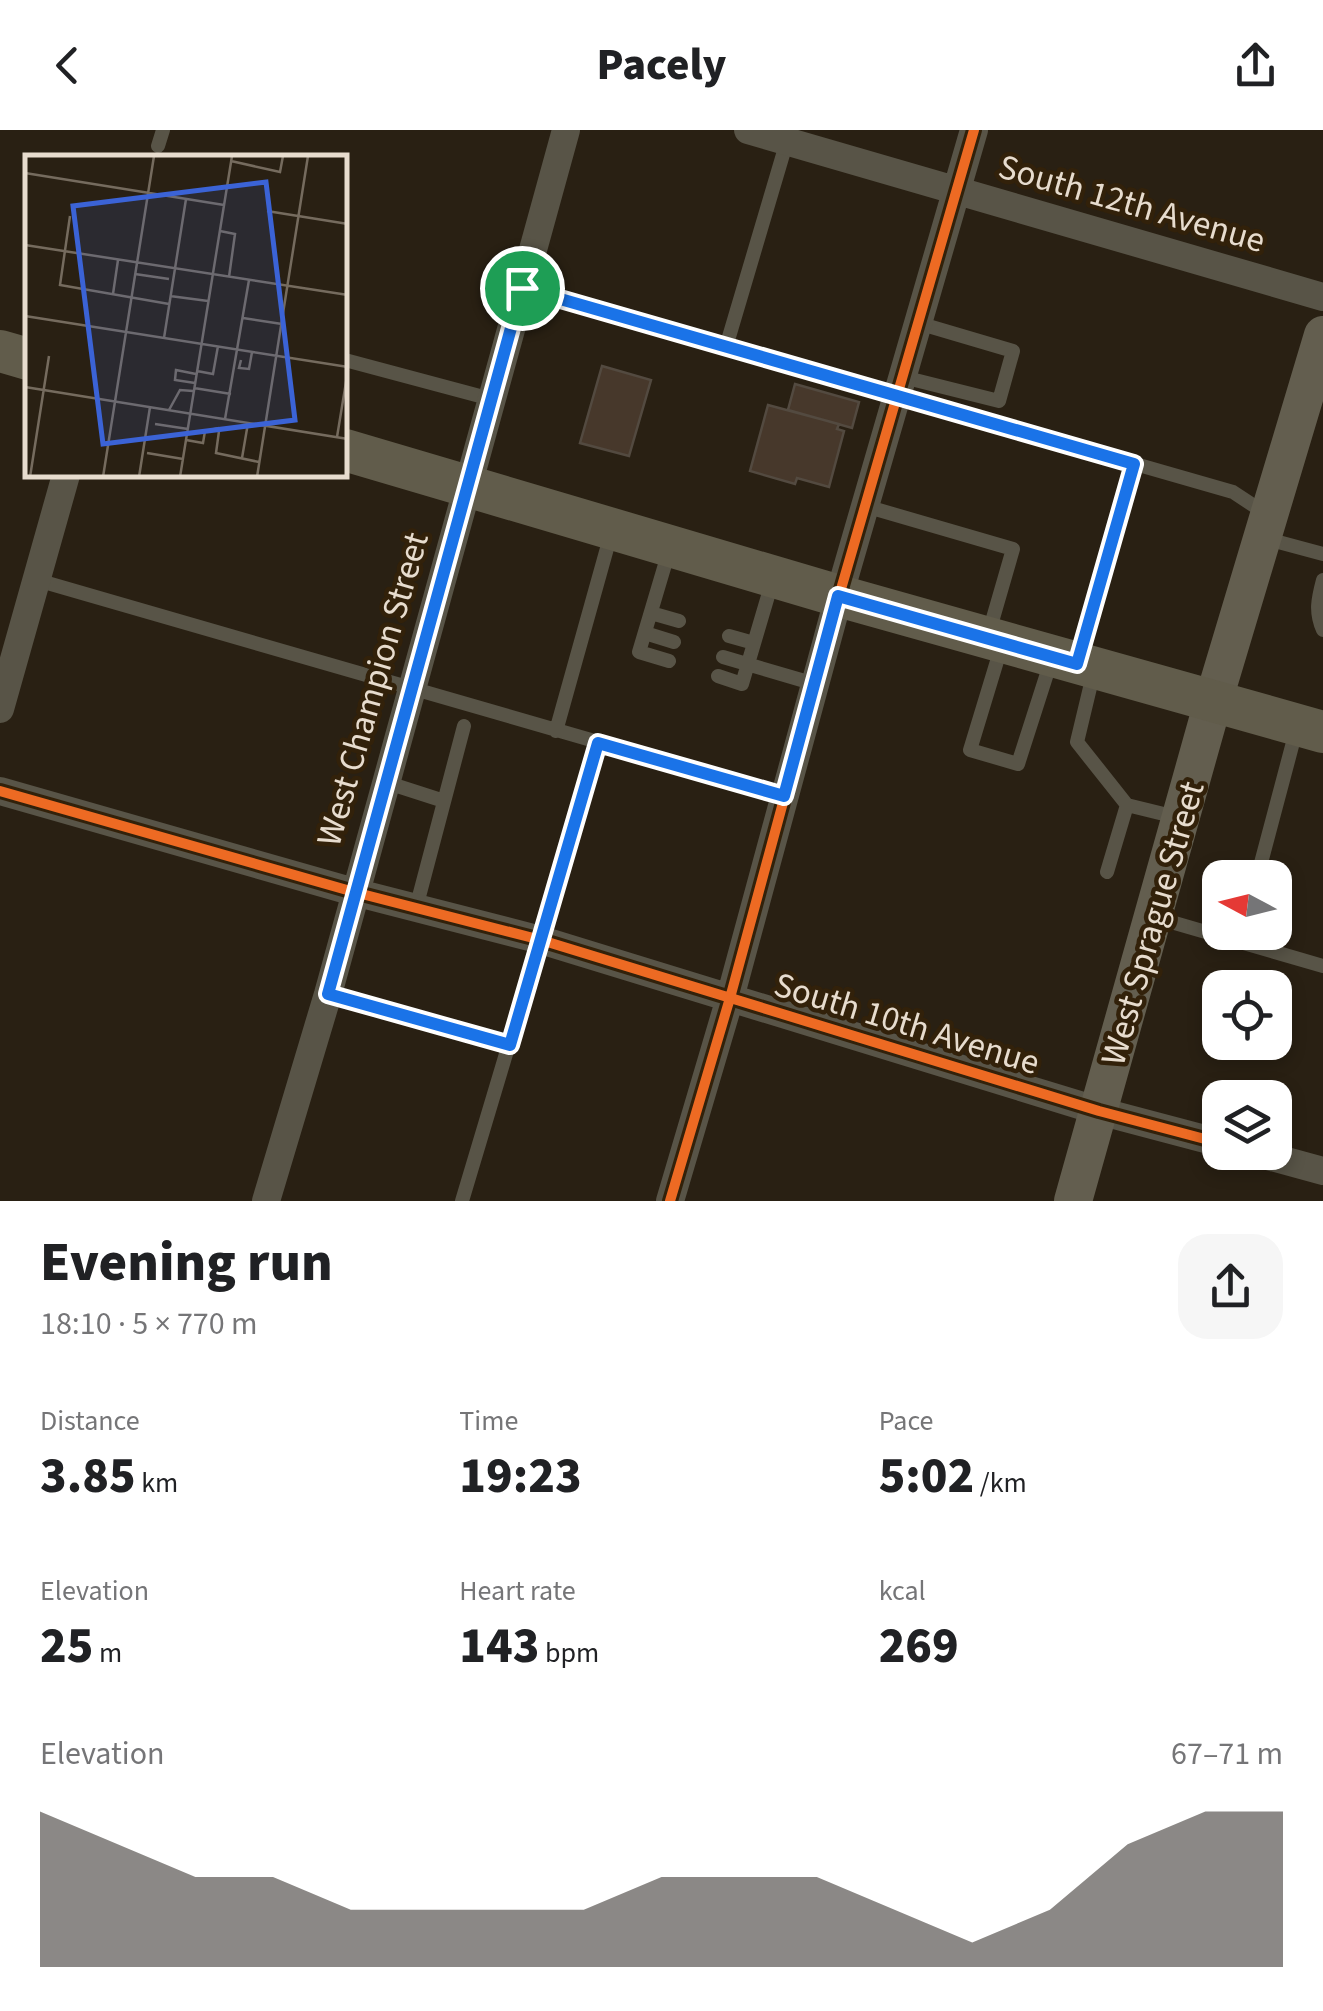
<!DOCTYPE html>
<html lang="en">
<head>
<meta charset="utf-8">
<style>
	body { margin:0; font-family:"Source Sans 3",sans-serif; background:#f6f6f6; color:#202124; height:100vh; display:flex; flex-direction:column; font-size:38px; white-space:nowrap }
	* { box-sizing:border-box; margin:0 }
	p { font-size:32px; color:#757577 }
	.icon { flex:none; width:55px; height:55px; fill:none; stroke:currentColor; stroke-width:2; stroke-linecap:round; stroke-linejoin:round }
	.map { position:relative; height:1071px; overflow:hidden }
	.sheet { display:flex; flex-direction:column; background:#fff; flex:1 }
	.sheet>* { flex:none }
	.needle { width:65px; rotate:277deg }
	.fabs { position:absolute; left:1202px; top:730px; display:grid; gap:20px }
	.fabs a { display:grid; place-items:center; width:90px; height:90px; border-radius:20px; background:#fff; box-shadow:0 5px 15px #0003; font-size:50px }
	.pin { position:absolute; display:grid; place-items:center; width:85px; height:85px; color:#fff; margin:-42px; border:5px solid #fff; border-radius:50%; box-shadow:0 2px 10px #0007 }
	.round { display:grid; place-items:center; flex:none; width:105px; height:105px; border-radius:30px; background:#f6f6f6 }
	.overview { display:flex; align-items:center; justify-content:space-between; height:170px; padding:0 40px }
	h1 { font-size:55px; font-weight:800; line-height:75px }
	.metrics { display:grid; grid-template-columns:repeat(3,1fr); gap:15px; height:170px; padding:10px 40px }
	.metrics div { display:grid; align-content:center }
	.metrics b { font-size:50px; font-weight:800 }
	.metrics small { font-size:28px; font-weight:400 }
	.metrics p { font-size:28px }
	.chart { height:280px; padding:20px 40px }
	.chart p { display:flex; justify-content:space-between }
	.chart svg { width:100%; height:180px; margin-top:10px; fill:#5b5753; opacity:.7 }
	header { display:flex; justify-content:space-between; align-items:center; height:130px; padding:0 40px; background:#fff; font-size:45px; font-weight:800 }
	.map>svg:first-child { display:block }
	.building { fill:#47382b; stroke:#534a40; stroke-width:2.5 }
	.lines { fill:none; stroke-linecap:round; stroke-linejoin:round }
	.lane { stroke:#585447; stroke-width:14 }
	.street { stroke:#585447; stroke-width:28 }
	.secondary { stroke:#635e4f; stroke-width:38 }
	.primary { stroke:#615c4b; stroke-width:42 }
	.cycleway-casing { stroke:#32210a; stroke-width:16 }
	.cycleway { stroke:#ed6a23; stroke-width:10 }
	.route-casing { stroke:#fff; stroke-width:20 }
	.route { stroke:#1a73e8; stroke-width:12 }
	.labels { text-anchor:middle; stroke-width:9; stroke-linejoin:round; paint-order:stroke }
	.street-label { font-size:35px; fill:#e7dcce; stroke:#32210a }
	.inset-road { fill:none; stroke:#756b5e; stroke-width:2.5 }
	.view { fill:#3b63d6; fill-opacity:0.15; stroke:#3b63d6; stroke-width:5 }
	.inset-edge { fill:none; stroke:#e7dcce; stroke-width:5 }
</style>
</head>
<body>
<header><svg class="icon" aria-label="back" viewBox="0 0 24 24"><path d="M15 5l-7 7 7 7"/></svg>Pacely<svg class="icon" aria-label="share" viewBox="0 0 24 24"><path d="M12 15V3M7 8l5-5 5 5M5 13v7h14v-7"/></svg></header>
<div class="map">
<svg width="1323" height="1071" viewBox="0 0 1323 1071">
	<rect width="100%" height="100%" fill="#292013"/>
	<path class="building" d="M602,236L651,250L629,326L580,313Z
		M795,254L859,272L852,298L788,280Z
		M768,275L839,294L837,299L844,301L829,357L797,348L795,354L750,341Z"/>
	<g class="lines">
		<path class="lane" d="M158,16L163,0
			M522,158L1233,362L1268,385
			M726,217L787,11
			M345,230L491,269
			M903,247L999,271L1013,221L918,193
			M865,376L1013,419L989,502
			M1263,408L1323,424
			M37,450L785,666
			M1323,450C1318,469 1315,482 1323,500
			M651,483L679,491
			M645,503L674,512
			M729,506L754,513
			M1001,518L970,620L1018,634L1052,528
			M723,527L815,554
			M1078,528L1134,333
			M669,531L639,522L669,421
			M1094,541L1077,612L1127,675L1180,688
			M718,546L742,554L773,449
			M556,601L611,404
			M385,652L444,671
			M1107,742L1127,675
			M1257,748L1296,601
			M416,778L464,596
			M1154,787L1323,836
			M328,864L509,915
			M462,1071L599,613"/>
		<path class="street" d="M748,0L1323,167
			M0,579L66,345
			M0,661L354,762L541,810L1099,981L1220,1013
			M1253,1022L1323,1041
			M266,1071L328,864L566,0
			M670,1071L730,868L839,466L974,0"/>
		<path class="secondary" d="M1073,1071L1213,572L1323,205"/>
		<path class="primary" d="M0,221L28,229
			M345,320L839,466L1323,602"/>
		<defs>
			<path id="cycleway" d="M0,661L354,762L541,810L1099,981L1220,1013
				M670,1071L730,868L839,466L974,0"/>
		</defs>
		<use href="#cycleway" class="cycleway-casing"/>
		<use href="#cycleway" class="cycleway"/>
	</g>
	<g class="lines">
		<defs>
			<path id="route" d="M522,158L1134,334L1077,534L838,466L784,666L598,613L510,915L328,864Z"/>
		</defs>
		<use href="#route" class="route-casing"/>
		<use href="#route" class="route"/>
	</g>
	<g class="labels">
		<g class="street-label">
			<text transform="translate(1132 73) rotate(16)" y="12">South 12th Avenue</text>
			<text transform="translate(372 559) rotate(-74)" y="12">West Champion Street</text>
			<text transform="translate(1152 793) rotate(-74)" y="12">West Sprague Street</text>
			<text transform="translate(907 893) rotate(17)" y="12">South 10th Avenue</text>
		</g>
	</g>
	<g transform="translate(25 25)">
		<rect width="322" height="322" fill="#292013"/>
		<path class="inset-road" d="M206,6L255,17L258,1M0,18L199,50M242,56L323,69M45,61L35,130L144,149M195,76L210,79L204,122M0,90L323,140M110,119L144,124M88,139L93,105M145,141L183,146M0,161L323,212M218,163L257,169M139,183L161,44M216,205L214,213L224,214L227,197M172,216L188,219L193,191M170,228L150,225L151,215L171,219M0,232L323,284M169,233L206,239M144,255L155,235L168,236M200,264L224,125M130,269L163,274M194,276L191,298L234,307M312,282L323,215M161,285L178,288L180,276L194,273M122,298L158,304M217,303L223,268M5,322L24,201M78,322L129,1M114,322L125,252M155,322L207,1M232,322L283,1"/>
		<path class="view" d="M241,27L270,265L78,289L48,51Z"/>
		<rect width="322" height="322" class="inset-edge"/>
	</g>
</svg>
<div class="fabs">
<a><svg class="needle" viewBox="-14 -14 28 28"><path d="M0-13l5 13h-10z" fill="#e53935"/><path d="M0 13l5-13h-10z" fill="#757577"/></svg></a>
<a><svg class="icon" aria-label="locate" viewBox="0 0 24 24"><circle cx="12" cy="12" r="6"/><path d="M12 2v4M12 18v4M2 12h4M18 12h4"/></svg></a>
<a><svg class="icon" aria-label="layers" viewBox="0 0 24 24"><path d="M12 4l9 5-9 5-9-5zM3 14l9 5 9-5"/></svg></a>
</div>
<div class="pin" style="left:522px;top:158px;background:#1e9e55"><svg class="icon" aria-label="arrive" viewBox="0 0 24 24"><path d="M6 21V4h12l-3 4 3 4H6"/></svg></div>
</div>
<section class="sheet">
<div class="overview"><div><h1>Evening run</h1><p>18:10 · 5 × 770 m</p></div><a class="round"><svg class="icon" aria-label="share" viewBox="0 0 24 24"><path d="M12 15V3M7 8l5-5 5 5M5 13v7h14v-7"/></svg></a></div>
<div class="metrics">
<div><p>Distance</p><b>3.85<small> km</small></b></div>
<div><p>Time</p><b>19:23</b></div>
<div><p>Pace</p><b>5:02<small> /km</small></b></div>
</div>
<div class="metrics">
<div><p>Elevation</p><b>25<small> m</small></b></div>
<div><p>Heart rate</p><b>143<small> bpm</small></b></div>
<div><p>kcal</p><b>269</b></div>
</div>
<div class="chart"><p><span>Elevation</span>67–71 m</p>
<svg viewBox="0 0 160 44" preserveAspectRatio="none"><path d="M0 44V6L10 14L20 22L30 22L40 30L50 30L60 30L70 30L80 22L90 22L100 22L110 30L120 38L130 30L140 14L150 6L160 6V44z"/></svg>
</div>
</section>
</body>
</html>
